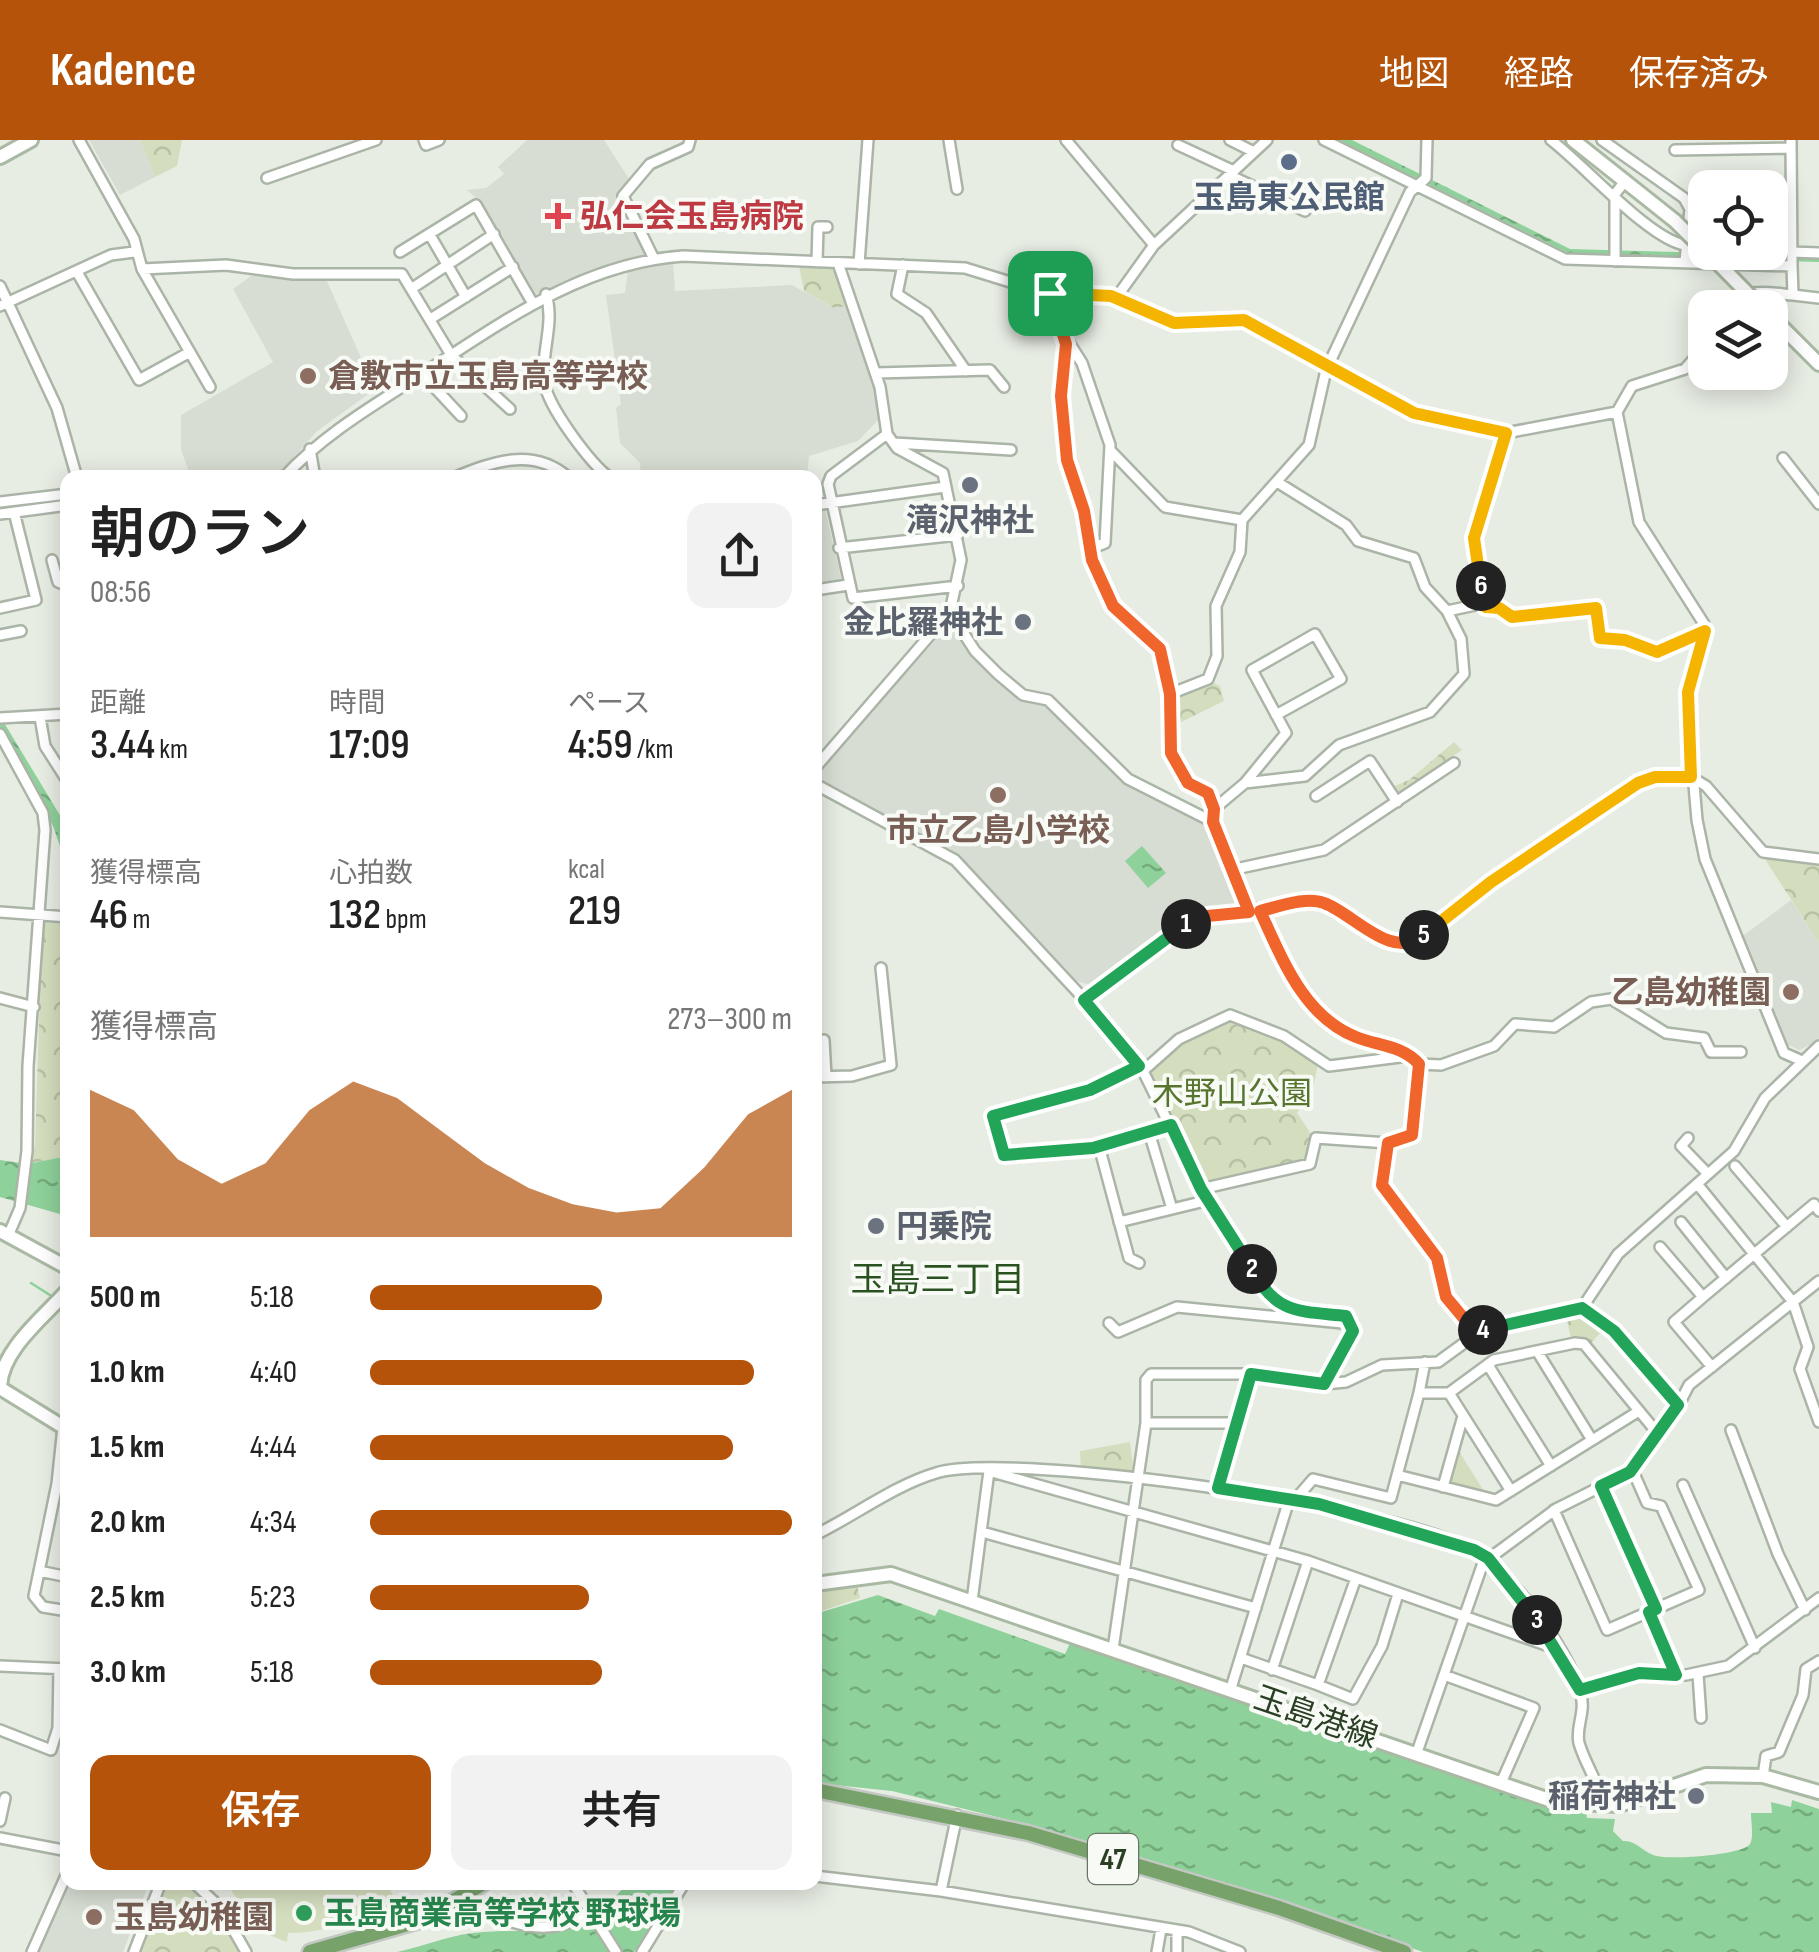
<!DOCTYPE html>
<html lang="ja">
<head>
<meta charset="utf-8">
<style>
	body { margin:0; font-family:"Sofia Sans Condensed","Noto Sans JP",sans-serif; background:#f2f2f2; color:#222; height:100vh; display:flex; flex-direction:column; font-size:38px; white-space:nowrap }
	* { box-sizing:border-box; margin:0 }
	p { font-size:32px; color:#767676 }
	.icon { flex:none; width:55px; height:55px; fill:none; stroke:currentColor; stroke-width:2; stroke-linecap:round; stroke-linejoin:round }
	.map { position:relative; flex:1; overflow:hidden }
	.sheet { position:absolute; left:60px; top:330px; width:762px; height:1420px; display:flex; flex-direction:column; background:#fff; border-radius:20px; box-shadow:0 5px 25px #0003 }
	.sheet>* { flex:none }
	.controls { position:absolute; left:1688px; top:30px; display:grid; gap:20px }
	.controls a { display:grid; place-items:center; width:100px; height:100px; border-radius:20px; background:#fff; box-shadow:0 5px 25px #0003; font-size:50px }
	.pin { position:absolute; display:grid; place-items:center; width:85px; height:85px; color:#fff; margin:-42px; border-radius:20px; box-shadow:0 5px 15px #0006 }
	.km { position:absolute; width:50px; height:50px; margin:-25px; border-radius:50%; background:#222; color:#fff; font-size:28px; line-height:50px; text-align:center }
	.round { display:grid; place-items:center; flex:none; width:105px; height:105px; border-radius:20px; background:#f2f2f2 }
	.overview { display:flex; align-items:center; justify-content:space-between; height:170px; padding:0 30px }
	h1 { font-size:55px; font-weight:600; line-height:75px }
	.metrics { display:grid; grid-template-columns:repeat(3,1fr); gap:15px; height:170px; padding:10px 30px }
	.metrics div { display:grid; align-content:center }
	.metrics b { font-size:42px; font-weight:600 }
	.metrics small { font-size:28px; font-weight:400 }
	.metrics p { font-size:28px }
	.chart { height:280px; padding:20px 30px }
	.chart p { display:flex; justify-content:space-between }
	.chart svg { width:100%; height:180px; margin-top:10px; fill:#b45309; opacity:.7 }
	.primary-button { display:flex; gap:20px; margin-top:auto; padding:20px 30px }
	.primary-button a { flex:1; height:115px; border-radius:20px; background:#b45309; color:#fff; font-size:40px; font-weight:600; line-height:115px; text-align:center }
	.primary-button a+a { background:#f2f2f2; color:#222 }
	ul { padding:0 30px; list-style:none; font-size:32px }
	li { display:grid; grid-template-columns:160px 120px 1fr; align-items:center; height:75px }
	li i { height:25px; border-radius:12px; background:#b45309 }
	header { display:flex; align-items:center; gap:60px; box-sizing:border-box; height:140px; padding:0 50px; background:#b45309; color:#fff }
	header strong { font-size:48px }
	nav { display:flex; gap:55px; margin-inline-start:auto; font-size:35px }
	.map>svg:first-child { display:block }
	.built { fill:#d7ddd2 }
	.park { fill:url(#park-crowns) }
	.pitch { fill:#d4debe }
	.water { fill:url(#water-ripples) }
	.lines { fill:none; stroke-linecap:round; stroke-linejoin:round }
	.stream { stroke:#8ed19a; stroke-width:2.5 }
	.street-casing { stroke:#abb5a7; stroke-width:14 }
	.secondary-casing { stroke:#aab9a3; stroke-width:18 }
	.primary-casing { stroke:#c3c9c2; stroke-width:19 }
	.street { stroke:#fff; stroke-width:9 }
	.secondary { stroke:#fff; stroke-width:12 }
	.primary { stroke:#77a26a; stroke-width:14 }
	.secondary-bridge-casing { stroke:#aab9a3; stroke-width:18; stroke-linecap:butt }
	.secondary-bridge { stroke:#fff; stroke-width:12 }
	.split-1-casing { stroke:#fff; stroke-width:20 }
	.split-2-casing { stroke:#fff; stroke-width:20 }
	.split-3-casing { stroke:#fff; stroke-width:20 }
	.split-4-casing { stroke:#fff; stroke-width:20 }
	.split-5-casing { stroke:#fff; stroke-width:20 }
	.split-6-casing { stroke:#fff; stroke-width:20 }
	.split-7-casing { stroke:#fff; stroke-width:20 }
	.split-1 { stroke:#f0652b; stroke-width:12 }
	.split-2 { stroke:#22a559; stroke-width:12 }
	.split-3 { stroke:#22a559; stroke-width:12 }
	.split-4 { stroke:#22a559; stroke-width:12 }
	.split-5 { stroke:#f0652b; stroke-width:12 }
	.split-6 { stroke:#f5b400; stroke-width:12 }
	.split-7 { stroke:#f5b400; stroke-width:12 }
	.service-dot { fill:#5c6f8a; stroke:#f7faf5; stroke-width:4 }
	.health-dot { fill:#e0444e; stroke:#f7faf5; stroke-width:4 }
	.education-dot { fill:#8d6e63; stroke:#f7faf5; stroke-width:4 }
	.worship-dot { fill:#6b7280; stroke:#f7faf5; stroke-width:4 }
	.leisure-dot { fill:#2e9e5b; stroke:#f7faf5; stroke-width:4 }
	.labels { text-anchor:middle; stroke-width:8; stroke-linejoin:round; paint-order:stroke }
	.shield { fill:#f7faf5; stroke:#687763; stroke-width:2.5 }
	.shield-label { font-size:30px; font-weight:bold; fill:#2a3f24 }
	.service-label { font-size:32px; font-weight:bold; fill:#4e5e75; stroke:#f7faf5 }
	.health-label { font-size:32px; font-weight:bold; fill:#be3a42; stroke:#f7faf5; text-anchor:start }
	.education-label { font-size:32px; font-weight:bold; fill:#785e54; stroke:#f7faf5; text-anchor:start }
	.worship-label { font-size:32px; font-weight:bold; fill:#5b616d; stroke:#f7faf5; text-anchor:end }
	.park-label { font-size:32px; fill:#58752f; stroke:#f7faf5 }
	.street-label { font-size:32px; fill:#2a3f24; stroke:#f7faf5 }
	.leisure-label { font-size:32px; font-weight:bold; fill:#27864d; stroke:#f7faf5; text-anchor:start }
	.neighbourhood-label { font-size:35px; fill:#2a5120; stroke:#f7faf5 }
</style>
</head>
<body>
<header>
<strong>Kadence</strong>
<nav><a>地図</a><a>経路</a><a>保存済み</a></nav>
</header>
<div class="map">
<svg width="1819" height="1812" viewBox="0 0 1819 1812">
	<defs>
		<pattern id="park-crowns" width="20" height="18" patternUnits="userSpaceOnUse" patternTransform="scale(2.5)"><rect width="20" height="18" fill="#d4debe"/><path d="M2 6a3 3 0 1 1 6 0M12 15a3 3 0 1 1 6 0" fill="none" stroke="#b6c0a3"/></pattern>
		<pattern id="water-ripples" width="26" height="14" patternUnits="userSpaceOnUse" patternTransform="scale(2.5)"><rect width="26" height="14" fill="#8ed19a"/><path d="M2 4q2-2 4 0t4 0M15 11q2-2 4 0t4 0" fill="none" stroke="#74ab7d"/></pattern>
	</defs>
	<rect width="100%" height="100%" fill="#e8ede4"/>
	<path class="built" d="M89,0H140L155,37L120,55Z
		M527,0H604L629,39L617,55L648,117L533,155L483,65L467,50L486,48L504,34L498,27Z
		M673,120L675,151L792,145L834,168L847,166L878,258L879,279L858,301L809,316L807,337H641L640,323L620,303L616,268L621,264L606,155L625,153L628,130Z
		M251,136L326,139L375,249L316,292L277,337L242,334L209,337L206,333L191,337L181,310V275L273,222L233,149Z
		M825,369L842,442L815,447V370Z
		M952,482L970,512L1022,559L1043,563L1124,641L1211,687L1236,751L1234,766L1188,775L1094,846L1069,839L951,709L823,644L821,627Z
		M1791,760L1819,803V901L1799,910L1785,903L1740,798Z
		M67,1741L149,1743L123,1812H38Z"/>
	<path class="park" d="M140,0H182L177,26L155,37Z
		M799,126L834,127L847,166L834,168L804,151Z
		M1210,541L1220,546L1224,561L1177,584L1179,554Z
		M1454,602L1462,610L1397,654L1392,647L1409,640Z
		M1763,716L1819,724V803Z
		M42,782L67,784V1016L28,1024L35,1006Z
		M1222,880L1295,905L1318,923L1313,949L1297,973L1312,995L1306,1021L1204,1045L1148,932L1173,908Z
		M1583,1171L1605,1188L1590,1204L1571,1199L1566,1176Z
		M1130,1302L1134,1333L1081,1330L1080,1311Z
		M1457,1308L1485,1353L1451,1345Z
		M856,1441L860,1458L815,1473V1450Z
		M161,1742L193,1743L204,1749L246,1812H134Z
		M389,1748L403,1774L356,1791L353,1780Z"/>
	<path class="pitch" d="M226,1743H393C366,1778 332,1793 288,1793L287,1802L261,1792Z"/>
	<path class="water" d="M1339,0H1352L1570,109L1819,116V122L1570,114Z
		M0,576L67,687V726L53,686L0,587Z
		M1142,706L1166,733L1148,748L1125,721Z
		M67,1016V1076L0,1057V1020L28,1024Z
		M878,1455L935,1476L939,1469L1065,1514L1071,1501L1558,1668L1586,1671L1587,1678L1615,1679L1613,1691L1623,1701C1637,1700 1643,1713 1657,1716C1671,1720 1743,1715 1750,1704C1754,1697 1751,1682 1751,1673H1772L1771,1662L1791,1667L1792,1660L1819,1669V1812H1423L1238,1748L1001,1678L892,1651L815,1643V1474Z
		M627,1743H678L634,1812H397C422,1807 447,1796 473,1793C549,1784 573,1812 627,1743Z"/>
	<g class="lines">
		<path class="stream" d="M64,1090L66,1076
			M31,1143L53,1157"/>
		<defs>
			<path id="street" d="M79,0L134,99L142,129L226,125L293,134H402L451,215L510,269
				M424,0L426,5L439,0
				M949,0L957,49
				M1066,0L1154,105
				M1230,0L1254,12
				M1324,0L1565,119L1792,126L1791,0
				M1551,0C1585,26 1650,100 1685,105
				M1602,0L1684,58L1690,69L1685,122
				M1178,5L1234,31
				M1675,10L1791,8
				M1229,35L1305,71
				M267,38L376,0
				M430,95L466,157
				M400,112L476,65L532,162
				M1791,112L1819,113
				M654,119L623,56L650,24L688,7L690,0
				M1615,121V54L1622,45
				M817,122L818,87H827
				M859,124L868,0
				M903,125L897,154L926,173L966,231
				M1792,126L1793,155L1819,158
				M142,129L210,247
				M77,132L139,240L190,212
				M0,146L57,268L77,338
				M414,147L494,94
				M1049,153L1066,204L1061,256L1067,320L1084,371L1092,420L1113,466L1160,509L1170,554L1171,613L1187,643L1207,653L1214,669L1213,682L1249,772
				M546,154C555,184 541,211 544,241C547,266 590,323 610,338
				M1116,158L1154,105L1267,0
				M0,166L111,115L134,112
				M1730,168C1744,146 1770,153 1793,155
				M432,178L513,127
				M1065,196L1082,223L1110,305L1105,403L1090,409
				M1705,206L1685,229L1632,246L1617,272L1639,382L1704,484V505L1687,563L1697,680L1705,719L1784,913L1800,920
				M876,233L990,230L1004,247
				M422,234L461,276
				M887,294L831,336L828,344L853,458L958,446
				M895,303L1011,310
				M310,309L315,338
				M1111,311L1165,367L1242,380
				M1783,318L1819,364
				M283,338C323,295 371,267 419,236C501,183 582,123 683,116L965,128L1046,153L1111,156L1174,183L1244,180L1414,273L1506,293L1617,272
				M453,338C492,322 533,306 569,338
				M1277,342L1346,385L1358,401L1414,418L1425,447L1447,471
				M0,362L68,354
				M815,365L945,347
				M0,374L68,365
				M839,408L958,395
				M52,420L58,442L68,446
				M815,450L848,445
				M1485,463L1474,420V398L1506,293
				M0,468L36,460L14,372
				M950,472L975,511L998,534L1023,555L1048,560L1128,639L1213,682
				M0,495L21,491
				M1170,554L1208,539L1217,516L1216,466L1240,412L1242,380L1309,305L1326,230L1410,52L1426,38L1427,0
				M40,577L45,606L68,642
				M0,578L68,574
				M0,594L43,673L45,690L28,926L27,1011L20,1068L8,1096
				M815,628L950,472L961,420L943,333L897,308L887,294L880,247L838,123
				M1245,643L1286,593L1252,530L1315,494L1341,539L1276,575
				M815,644L955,720L1084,859L1143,931L1201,1049L1278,1165L1287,1170L1350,1178L1353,1191L1324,1244
				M1316,656L1370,621L1397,662
				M1214,669L1245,643L1305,636L1339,605L1430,572L1464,534L1461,499L1447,471L1485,463L1512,477L1595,468L1600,498L1625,500L1657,512L1705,491
				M1231,730L1324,710L1454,623
				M1260,771C1282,818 1303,876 1356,897C1378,906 1401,905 1419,924L1412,995L1388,1003L1381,1045L1437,1119L1447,1157L1471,1187L1472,1196
				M0,772L68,777
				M0,858L34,867
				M1084,859L1194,777L1312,761C1346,766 1377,811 1415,803L1491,742L1647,639L1691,637L1706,646L1763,712L1819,719
				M824,900L826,937
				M1419,924L1441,925L1494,906L1515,884L1554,887L1591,862L1611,859L1666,893L1704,898L1711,912H1741
				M1139,926L1090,951L993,977L1005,1015L1093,1008L1171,985
				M1143,931L1179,899L1230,875L1284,896L1329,926L1408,916
				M815,937L852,936L891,925L881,828
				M1149,992L1172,1069
				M1688,998L1681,1006L1708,1034
				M1099,1006L1129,1118L1139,1123
				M1735,1026L1787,1087
				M1698,1045L1793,1162L1808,1207L1800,1229L1819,1282
				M1201,1049L1310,1024L1316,998L1388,1003
				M1119,1082L1209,1060
				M1681,1082L1726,1138
				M1660,1107L1703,1157L1674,1182L1712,1227
				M1703,1157L1814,1064L1819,1071
				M1582,1168L1614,1191L1678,1265
				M1109,1183L1118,1192L1177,1167L1353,1184
				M1537,1211L1592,1300
				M1488,1225L1551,1326
				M1419,1253L1425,1222
				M1449,1253L1511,1351
				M1146,1283H1237
				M63,1287L57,1344L34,1456L43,1467L68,1471
				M1731,1290L1778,1414L1805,1470
				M992,1332L1308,1421L1557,1509
				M1397,1335L1496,1360L1639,1271
				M1683,1345L1755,1508
				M1601,1346L1656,1469
				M1443,1347L1463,1276
				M1219,1349L1251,1234L1313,1245L1346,1242L1382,1225L1438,1222L1482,1190L1582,1168L1618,1114L1734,1011L1765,958L1819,906
				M1294,1361L1313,1339L1391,1358L1419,1253H1449L1494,1220L1575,1203L1584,1204L1659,1295
				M1554,1370L1607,1490L1699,1450L1661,1366L1647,1363L1632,1329
				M982,1392L1256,1468
				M815,1395C854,1376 895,1345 936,1333C1009,1310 1437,1369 1490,1421C1524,1453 1565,1506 1580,1551C1587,1572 1575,1586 1579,1603C1585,1624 1599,1643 1604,1666
				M39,1431L68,1437
				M972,1461L989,1331
				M1649,1472L1676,1535
				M1113,1509L1146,1283V1240L1151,1234H1251
				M1241,1518L1318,1545L1356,1438
				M0,1526L68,1529
				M1272,1530L1308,1421
				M1698,1534L1701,1578
				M1444,1535L1534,1568L1501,1643
				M1318,1545L1353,1559L1382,1506L1398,1454
				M1231,1548L1289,1360
				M1579,1550L1639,1533L1686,1535L1728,1526L1819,1458
				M0,1590L51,1610L58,1588L59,1529
				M1417,1612L1483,1423L1556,1369L1630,1332L1672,1278L1689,1245L1819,1141
				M1763,1636L1766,1616L1779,1612L1803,1555L1806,1529L1819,1521
				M0,1681L5,1658
				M0,1698L68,1711
				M815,1736L941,1751L1189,1792L1240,1812
				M193,1742L221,1768L246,1812
				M572,1742L616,1812
				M941,1751L957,1675
				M464,1755C486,1777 531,1793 561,1785C571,1783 581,1775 590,1770
				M1177,1791V1812
				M32,1812L68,1731
				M134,1812L161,1742
				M642,1812L685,1742
				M1157,1812L1161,1789"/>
			<path id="secondary" d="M1573,0L1675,81
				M0,17L31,0
				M1770,175L1819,224
				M0,1091L68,1128
				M0,1246C2,1209 44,1177 68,1150
				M0,1248L68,1290
				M815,1444L891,1434L1555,1662L1619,1665L1706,1635L1763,1636L1819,1652"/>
			<path id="primary" d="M815,1650L1028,1693L1279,1768L1404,1812
				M310,1812L422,1780L485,1742"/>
		</defs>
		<use href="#street" class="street-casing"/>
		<use href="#secondary" class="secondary-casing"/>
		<use href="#primary" class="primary-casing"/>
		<use href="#street" class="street"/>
		<use href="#secondary" class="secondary"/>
		<use href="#primary" class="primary"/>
		<defs>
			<path id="secondary-bridge" d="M1675,81L1705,111
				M1707,112L1762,168"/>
		</defs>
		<use href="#secondary-bridge" class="secondary-bridge-casing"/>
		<use href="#secondary-bridge" class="secondary-bridge"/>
	</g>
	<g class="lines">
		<defs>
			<path id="split-1" d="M1050,153L1066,204L1061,256L1067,320L1084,371L1092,420L1113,466L1160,509L1170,554L1171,613L1188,643L1208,653L1214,669L1213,682L1249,772L1197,777L1186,784"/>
			<path id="split-2" d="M1186,784L1084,860L1139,926L1090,950L993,976L1004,1015L1093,1008L1171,985L1201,1049L1252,1129"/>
			<path id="split-3" d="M1252,1129C1276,1175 1300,1171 1346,1176L1353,1191L1324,1244L1251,1234L1218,1348L1319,1364L1474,1410L1488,1418L1537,1480"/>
			<path id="split-4" d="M1483,1190L1582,1168L1614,1191L1678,1265L1630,1332L1601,1346L1656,1469L1649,1472L1676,1535L1639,1533L1580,1550L1537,1480"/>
			<path id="split-5" d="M1424,795C1391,822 1353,773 1324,763C1306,756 1278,767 1260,771C1282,818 1303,876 1356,897C1378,906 1402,905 1419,924L1412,995L1388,1003L1382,1045L1437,1118L1446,1157L1471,1187L1472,1196L1483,1190"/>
			<path id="split-6" d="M1424,795L1491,742L1638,643L1655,637H1691L1688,552L1705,491L1657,512L1625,500L1600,498L1596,468L1512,477L1499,468L1486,467L1481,446"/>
			<path id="split-7" d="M1050,153L1111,156L1174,183L1244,180L1414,273L1506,293L1474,398L1481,446"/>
		</defs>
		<use href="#split-1" class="split-1-casing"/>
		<use href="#split-2" class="split-2-casing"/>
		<use href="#split-3" class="split-3-casing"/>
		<use href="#split-4" class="split-4-casing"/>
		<use href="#split-5" class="split-5-casing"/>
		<use href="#split-6" class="split-6-casing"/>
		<use href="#split-7" class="split-7-casing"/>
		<use href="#split-1" class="split-1"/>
		<use href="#split-2" class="split-2"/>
		<use href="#split-3" class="split-3"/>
		<use href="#split-4" class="split-4"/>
		<use href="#split-5" class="split-5"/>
		<use href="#split-6" class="split-6"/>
		<use href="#split-7" class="split-7"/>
	</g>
	<circle class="service-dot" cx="1289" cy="22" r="10"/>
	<path class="health-dot" d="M553 61h10v10h10v10h-10v10h-10v-10h-10v-10h10z"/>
	<g class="education-dot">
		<circle cx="308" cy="236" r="10"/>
		<circle cx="998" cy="655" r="10"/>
		<circle cx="1791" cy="852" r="10"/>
		<circle cx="94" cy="1777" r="10"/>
	</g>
	<g class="worship-dot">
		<circle cx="970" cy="345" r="10"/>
		<circle cx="1023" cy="482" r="10"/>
		<circle cx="876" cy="1086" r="10"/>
		<circle cx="1696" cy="1656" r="10"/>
	</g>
	<circle class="leisure-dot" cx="304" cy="1773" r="10"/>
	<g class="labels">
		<rect class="shield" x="1088" y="1694" width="50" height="50" rx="8"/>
		<g class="shield-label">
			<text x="1113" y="1729">47</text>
		</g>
		<g class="service-label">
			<text x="1289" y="68">玉島東公民館</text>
		</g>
		<g class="health-label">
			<text x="580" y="87">弘仁会玉島病院</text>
		</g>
		<g class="education-label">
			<text x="328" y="247">倉敷市立玉島高等学校</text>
			<text x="998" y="701" text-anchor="middle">市立乙島小学校</text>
			<text x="1771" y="863" text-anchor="end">乙島幼稚園</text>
			<text x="114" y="1788">玉島幼稚園</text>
		</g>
		<g class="worship-label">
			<text x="970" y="391" text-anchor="middle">滝沢神社</text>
			<text x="1003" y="493">金比羅神社</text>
			<text x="896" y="1097" text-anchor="start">円乗院</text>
			<text x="1676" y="1667">稲荷神社</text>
		</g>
		<g class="park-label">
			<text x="1232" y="964">木野山公園</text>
		</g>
		<g class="street-label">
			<text transform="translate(1316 1577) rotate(19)" y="11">玉島港線</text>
		</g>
		<g class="leisure-label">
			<text x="324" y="1784">玉島商業高等学校 野球場</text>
		</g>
		<g class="neighbourhood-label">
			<text x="938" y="1151">玉島三丁目</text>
		</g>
	</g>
</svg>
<div class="controls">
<a><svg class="icon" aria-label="locate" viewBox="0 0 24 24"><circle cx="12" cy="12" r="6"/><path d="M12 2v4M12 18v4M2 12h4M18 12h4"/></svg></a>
<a><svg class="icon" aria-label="layers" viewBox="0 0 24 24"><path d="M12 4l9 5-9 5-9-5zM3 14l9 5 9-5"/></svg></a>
</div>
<div class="pin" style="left:1050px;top:153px;background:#1e9e55"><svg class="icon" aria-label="arrive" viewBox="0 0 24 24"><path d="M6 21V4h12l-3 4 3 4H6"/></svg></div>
<b class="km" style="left:1186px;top:784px">1</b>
<b class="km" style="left:1252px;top:1129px">2</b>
<b class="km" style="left:1537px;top:1480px">3</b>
<b class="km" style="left:1483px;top:1190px">4</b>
<b class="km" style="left:1424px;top:795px">5</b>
<b class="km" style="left:1481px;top:446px">6</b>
<section class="sheet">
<div class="overview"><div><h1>朝のラン</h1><p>08:56</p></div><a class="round"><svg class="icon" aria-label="share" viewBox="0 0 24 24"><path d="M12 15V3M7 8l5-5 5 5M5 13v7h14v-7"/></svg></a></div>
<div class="metrics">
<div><p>距離</p><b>3.44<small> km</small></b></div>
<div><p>時間</p><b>17:09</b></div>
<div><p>ペース</p><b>4:59<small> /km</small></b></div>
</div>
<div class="metrics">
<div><p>獲得標高</p><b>46<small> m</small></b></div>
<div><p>心拍数</p><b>132<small> bpm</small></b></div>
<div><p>kcal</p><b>219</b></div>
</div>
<div class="chart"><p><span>獲得標高</span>273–300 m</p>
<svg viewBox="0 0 160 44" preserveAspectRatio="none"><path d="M0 44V8L10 13L20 25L30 31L40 26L50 13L60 6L70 10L80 18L90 26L100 32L110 36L120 38L130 37L140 27L150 14L160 8V44z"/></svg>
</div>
<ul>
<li><b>500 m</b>5:18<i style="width:55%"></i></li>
<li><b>1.0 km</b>4:40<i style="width:91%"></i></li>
<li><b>1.5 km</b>4:44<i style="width:86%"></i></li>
<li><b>2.0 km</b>4:34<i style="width:100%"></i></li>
<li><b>2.5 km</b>5:23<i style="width:52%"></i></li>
<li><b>3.0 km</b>5:18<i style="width:55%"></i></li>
</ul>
<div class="primary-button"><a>保存</a><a>共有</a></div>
</section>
</div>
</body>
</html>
